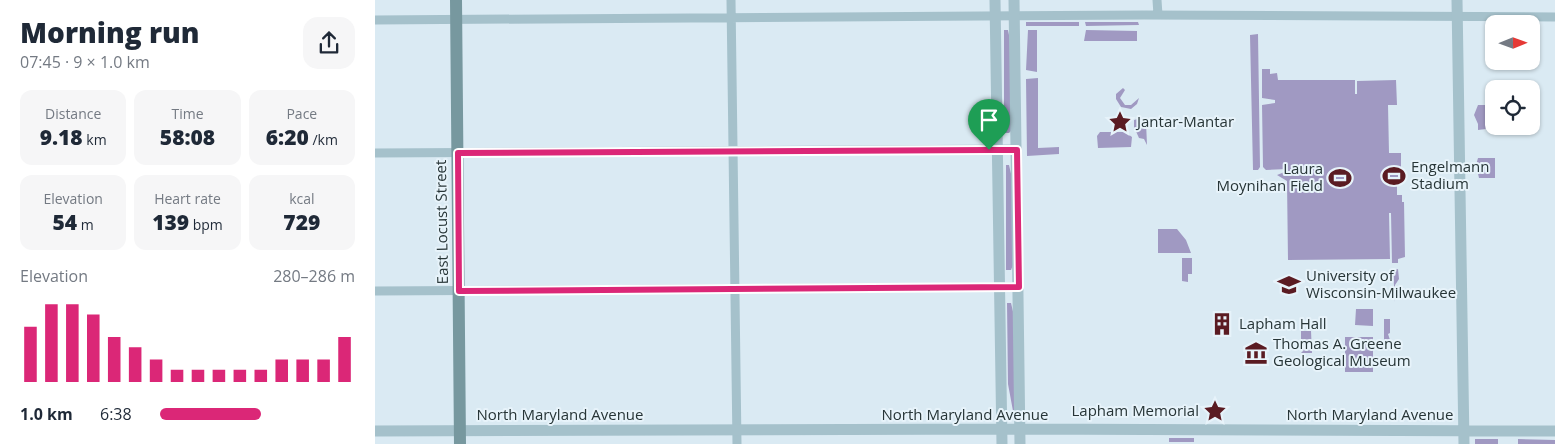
<!DOCTYPE html>
<html lang="en">
<head>
<meta charset="utf-8">
<style>
	body { margin:0; font-family:"Open Sans",sans-serif; background:#f6f6f7; color:#1f2937; height:100vh; display:flex; flex-direction:column; font-size:19px; white-space:nowrap }
	* { box-sizing:border-box; margin:0 }
	p { font-size:16px; color:#747a83 }
	.icon { flex:none; width:28px; height:28px; fill:none; stroke:currentColor; stroke-width:2; stroke-linecap:round; stroke-linejoin:round }
	.map { position:relative; flex:1; overflow:hidden }
	.sheet { display:flex; flex-direction:column; background:#fff; width:375px }
	.sheet>* { flex:none }
	.needle { width:32px; rotate:89deg }
	.controls { position:absolute; left:1110px; top:15px; display:grid; gap:10px }
	.controls a { display:grid; place-items:center; width:55px; height:55px; border-radius:10px; background:#fff; box-shadow:0 1px 4px #0004; font-size:25px }
	.pin { position:absolute; display:grid; place-items:center; width:42px; height:42px; color:#fff; margin:-51px -21px; border-radius:50% 50% 50% 0; rotate:-45deg; box-shadow:0 0 5px #0007 }
	.pin .icon { rotate:45deg }
	.round { display:grid; place-items:center; flex:none; width:52px; height:52px; border-radius:15px; background:#f6f6f7 }
	.overview { display:flex; align-items:center; justify-content:space-between; height:85px; padding:0 20px }
	h1 { font-size:28px; font-weight:800; line-height:38px }
	.figures { display:grid; grid-template-columns:repeat(3,1fr); gap:8px; height:85px; padding:5px 20px }
	.figures div { display:grid; align-content:center; border-radius:12px; background:#f6f6f7; text-align:center }
	.figures b { font-size:21px; font-weight:800 }
	.figures small { font-size:14px; font-weight:400 }
	.figures p { font-size:14px }
	.chart { height:140px; padding:10px 20px }
	.chart p { display:flex; justify-content:space-between }
	.chart svg { width:100%; height:90px; margin-top:5px; stroke:#db2777; stroke-width:6 }
	ul { padding:0 20px; list-style:none; font-size:16px }
	li { display:grid; grid-template-columns:80px 60px 1fr; align-items:center; height:38px }
	li i { height:12px; border-radius:6px; background:#db2777 }
	main { display:flex; flex:1; min-height:0 }
	.map>svg:first-child { display:block }
	.green { fill:#a099c2 }
	.lines { fill:none; stroke-linecap:round; stroke-linejoin:round }
	.minor { stroke:#a5c1cb; stroke-width:9 }
	.tertiary { stroke:#a5c1cb; stroke-width:11 }
	.secondary { stroke:#77989f; stroke-width:12 }
	.route-casing { stroke:#fff; stroke-width:10 }
	.route { stroke:#db2777; stroke-width:6 }
	.labels { text-anchor:middle; stroke-width:4; stroke-linejoin:round; paint-order:stroke }
	.poi-label { font-size:15px; fill:#273537; stroke:#e7f3fa; text-anchor:start }
	.street-label { font-size:15px; fill:#273537; stroke:#e7f3fa }
</style>
</head>
<body>
<main>
<section class="sheet">
<div class="overview"><div><h1>Morning run</h1><p>07:45 · 9 × 1.0 km</p></div><a class="round"><svg class="icon" aria-label="share" viewBox="0 0 24 24"><path d="M12 15V3M7 8l5-5 5 5M5 13v7h14v-7"/></svg></a></div>
<div class="figures">
<div><p>Distance</p><b>9.18<small> km</small></b></div>
<div><p>Time</p><b>58:08</b></div>
<div><p>Pace</p><b>6:20<small> /km</small></b></div>
</div>
<div class="figures">
<div><p>Elevation</p><b>54<small> m</small></b></div>
<div><p>Heart rate</p><b>139<small> bpm</small></b></div>
<div><p>kcal</p><b>729</b></div>
</div>
<div class="chart"><p><span>Elevation</span>280–286 m</p>
<svg viewBox="0 0 160 44" preserveAspectRatio="none"><path d="M5 44V17M15 44V6M25 44V6M35 44V11M45 44V22M55 44V27M65 44V33M75 44V38M85 44V38M95 44V38M105 44V38M115 44V38M125 44V33M135 44V33M145 44V33M155 44V22"/></svg>
</div>
<ul>
<li><b>1.0 km</b>6:38<i style="width:52%"></i></li>
</ul>
</section>
<div class="map">
<svg width="1180" height="444" viewBox="0 0 1180 444">
	<rect width="100%" height="100%" fill="#daeaf3"/>
	<path class="green" d="M651,22H704V26H651Z
		M710,22H763L764,25L711,26Z
		M629,30H633L638,55L636,131L634,133H629Z
		M653,30H662V72L651,70Z
		M711,30L762,31V41H709Z
		M883,34L885,167L883,170H878L875,35Z
		M887,69H895V74L902,73L903,80H980V94H982V81L1021,80L1022,105H1013L1014,153H1026V184H1022V195H1027V202H1029L1030,257L1023,259V263H1017L1016,213H1014L1015,259L913,260L912,181L902,175L912,171V169L891,170L888,167L887,105L900,103V100L887,98Z
		M663,78V148L684,147V154L652,156L651,79Z
		M748,88L750,90L745,98L750,105H756L764,98L762,104L756,109L746,107L741,99V94Z
		M1103,105H1119V120L1112,123L1111,129L1103,130V124L1099,115Z
		M766,118L771,122L772,145L769,139L764,138L759,127V120Z
		M725,132H750L757,137L756,147L723,148L722,136Z
		M1103,158H1120V178H1104L1101,165Z
		M631,165H634L640,191L638,265L636,270H631Z
		M783,229H802L811,240L816,253H783Z
		M807,258H817V274H813V282L807,281Z
		M1023,269L1024,279L1020,285V302L1018,270Z
		M632,303H636L642,329L641,411H638L633,384Z
		M981,309H998V326L980,325Z
		M1009,319H1015V333L1013,334L1016,343H1009Z
		M926,331H936L937,353H926L928,351L926,349Z
		M970,337H998V372H970Z
		M794,438H819V442H794Z
		M1100,439H1123V444H1100Z
		M1143,439L1180,440V444H1143Z"/>
	<g class="lines">
		<path class="minor" d="M356,0L362,444
			M782,0L783,15
			M0,20L769,15L1180,17
			M0,153L642,149
			M0,291L644,287"/>
		<path class="tertiary" d="M620,0L627,444
			M639,0L645,444
			M1082,0L1089,444
			M0,431L645,429L1180,431"/>
		<path class="secondary" d="M81,0L85,444"/>
	</g>
	<g class="lines">
		<defs>
			<path id="route" d="M614,150H642L644,287L84,291L83,153Z"/>
		</defs>
		<use href="#route" class="route-casing"/>
		<use href="#route" class="route"/>
	</g>
	<defs>
		<symbol id="sight-bare" viewBox="-9 -9 18 18"><path d="M0-6L1.8-2.2L6-1.7L2.9 1.2L3.7 5.4L0 3.3L-3.7 5.4L-2.9 1.2L-6-1.7L-1.8-2.2Z" fill="#5a1b22" stroke="#e7f3fa" stroke-width="2.5" paint-order="stroke"/></symbol>
		<symbol id="stadium-bare" viewBox="-9 -9 18 18"><path d="M0-5a6.5 5 0 1 0 0 10a6.5 5 0 1 0 0-10ZM-3.5-1.8h7v3.6h-7Z" fill="#5a1b22" stroke="#e7f3fa" stroke-width="2.5" paint-order="stroke"/></symbol>
		<symbol id="university-bare" viewBox="-9 -9 18 18"><path d="M0-5L7-2L0 1L-7-2ZM-4 1L0 2.5L4 1V4Q0 6-4 4Z" fill="#5a1b22" stroke="#e7f3fa" stroke-width="2.5" paint-order="stroke"/></symbol>
		<symbol id="building-bare" viewBox="-9 -9 18 18"><path d="M-4-6H4V6H1V3H-1V6H-4ZM-2.5-4.3h1.7v1.8h-1.7ZM.8-4.3h1.7v1.8H.8ZM-2.5-1h1.7V.8h-1.7ZM.8-1h1.7V.8H.8Z" fill="#5a1b22" stroke="#e7f3fa" stroke-width="2.5" paint-order="stroke"/></symbol>
		<symbol id="museum-bare" viewBox="-9 -9 18 18"><path d="M0-6L6-3V-2H-6V-3ZM-5-1h2V3h-2ZM-1-1h2V3h-2ZM3-1h2V3H3ZM-6 4H6V6H-6Z" fill="#5a1b22" stroke="#e7f3fa" stroke-width="2.5" paint-order="stroke"/></symbol>
	</defs>
	<g fill-rule="evenodd">
		<use href="#sight-bare" x="729" y="106" width="32" height="32"/>
		<use href="#stadium-bare" x="1003" y="160" width="32" height="32"/>
		<use href="#stadium-bare" x="949" y="162" width="32" height="32"/>
		<use href="#university-bare" x="898" y="269" width="32" height="32"/>
		<use href="#building-bare" x="831" y="308" width="32" height="32"/>
		<use href="#museum-bare" x="865" y="337" width="32" height="32"/>
		<use href="#sight-bare" x="824" y="395" width="32" height="32"/>
	</g>
	<g class="labels">
		<g class="poi-label">
			<text x="762" y="127">Jantar-Mantar</text>
			<text x="1036" y="172">Engelmann<tspan x="1036" dy="17">Stadium</tspan></text>
			<text x="948" y="174" text-anchor="end">Laura<tspan x="948" dy="17">Moynihan Field</tspan></text>
			<text x="931" y="281">University of<tspan x="931" dy="17">Wisconsin-Milwaukee</tspan></text>
			<text x="864" y="329">Lapham Hall</text>
			<text x="898" y="349">Thomas A. Greene<tspan x="898" dy="17">Geological Museum</tspan></text>
			<text x="824" y="416" text-anchor="end">Lapham Memorial</text>
		</g>
		<g class="street-label">
			<text transform="translate(67 222) rotate(-91)" y="5">East Locust Street</text>
			<text x="185" y="420">North Maryland Avenue</text>
			<text x="590" y="420">North Maryland Avenue</text>
			<text x="995" y="420">North Maryland Avenue</text>
		</g>
	</g>
</svg>
<div class="controls">
<a><svg class="needle" viewBox="-14 -14 28 28"><path d="M0-13l5 13h-10z" fill="#e53935"/><path d="M0 13l5-13h-10z" fill="#747a83"/></svg></a>
<a><svg class="icon" aria-label="locate" viewBox="0 0 24 24"><circle cx="12" cy="12" r="6"/><path d="M12 2v4M12 18v4M2 12h4M18 12h4"/></svg></a>
</div>
<div class="pin" style="left:614px;top:150px;background:#1e9e55"><svg class="icon" aria-label="arrive" viewBox="0 0 24 24"><path d="M6 21V4h12l-3 4 3 4H6"/></svg></div>
</div>
</main>
</body>
</html>
